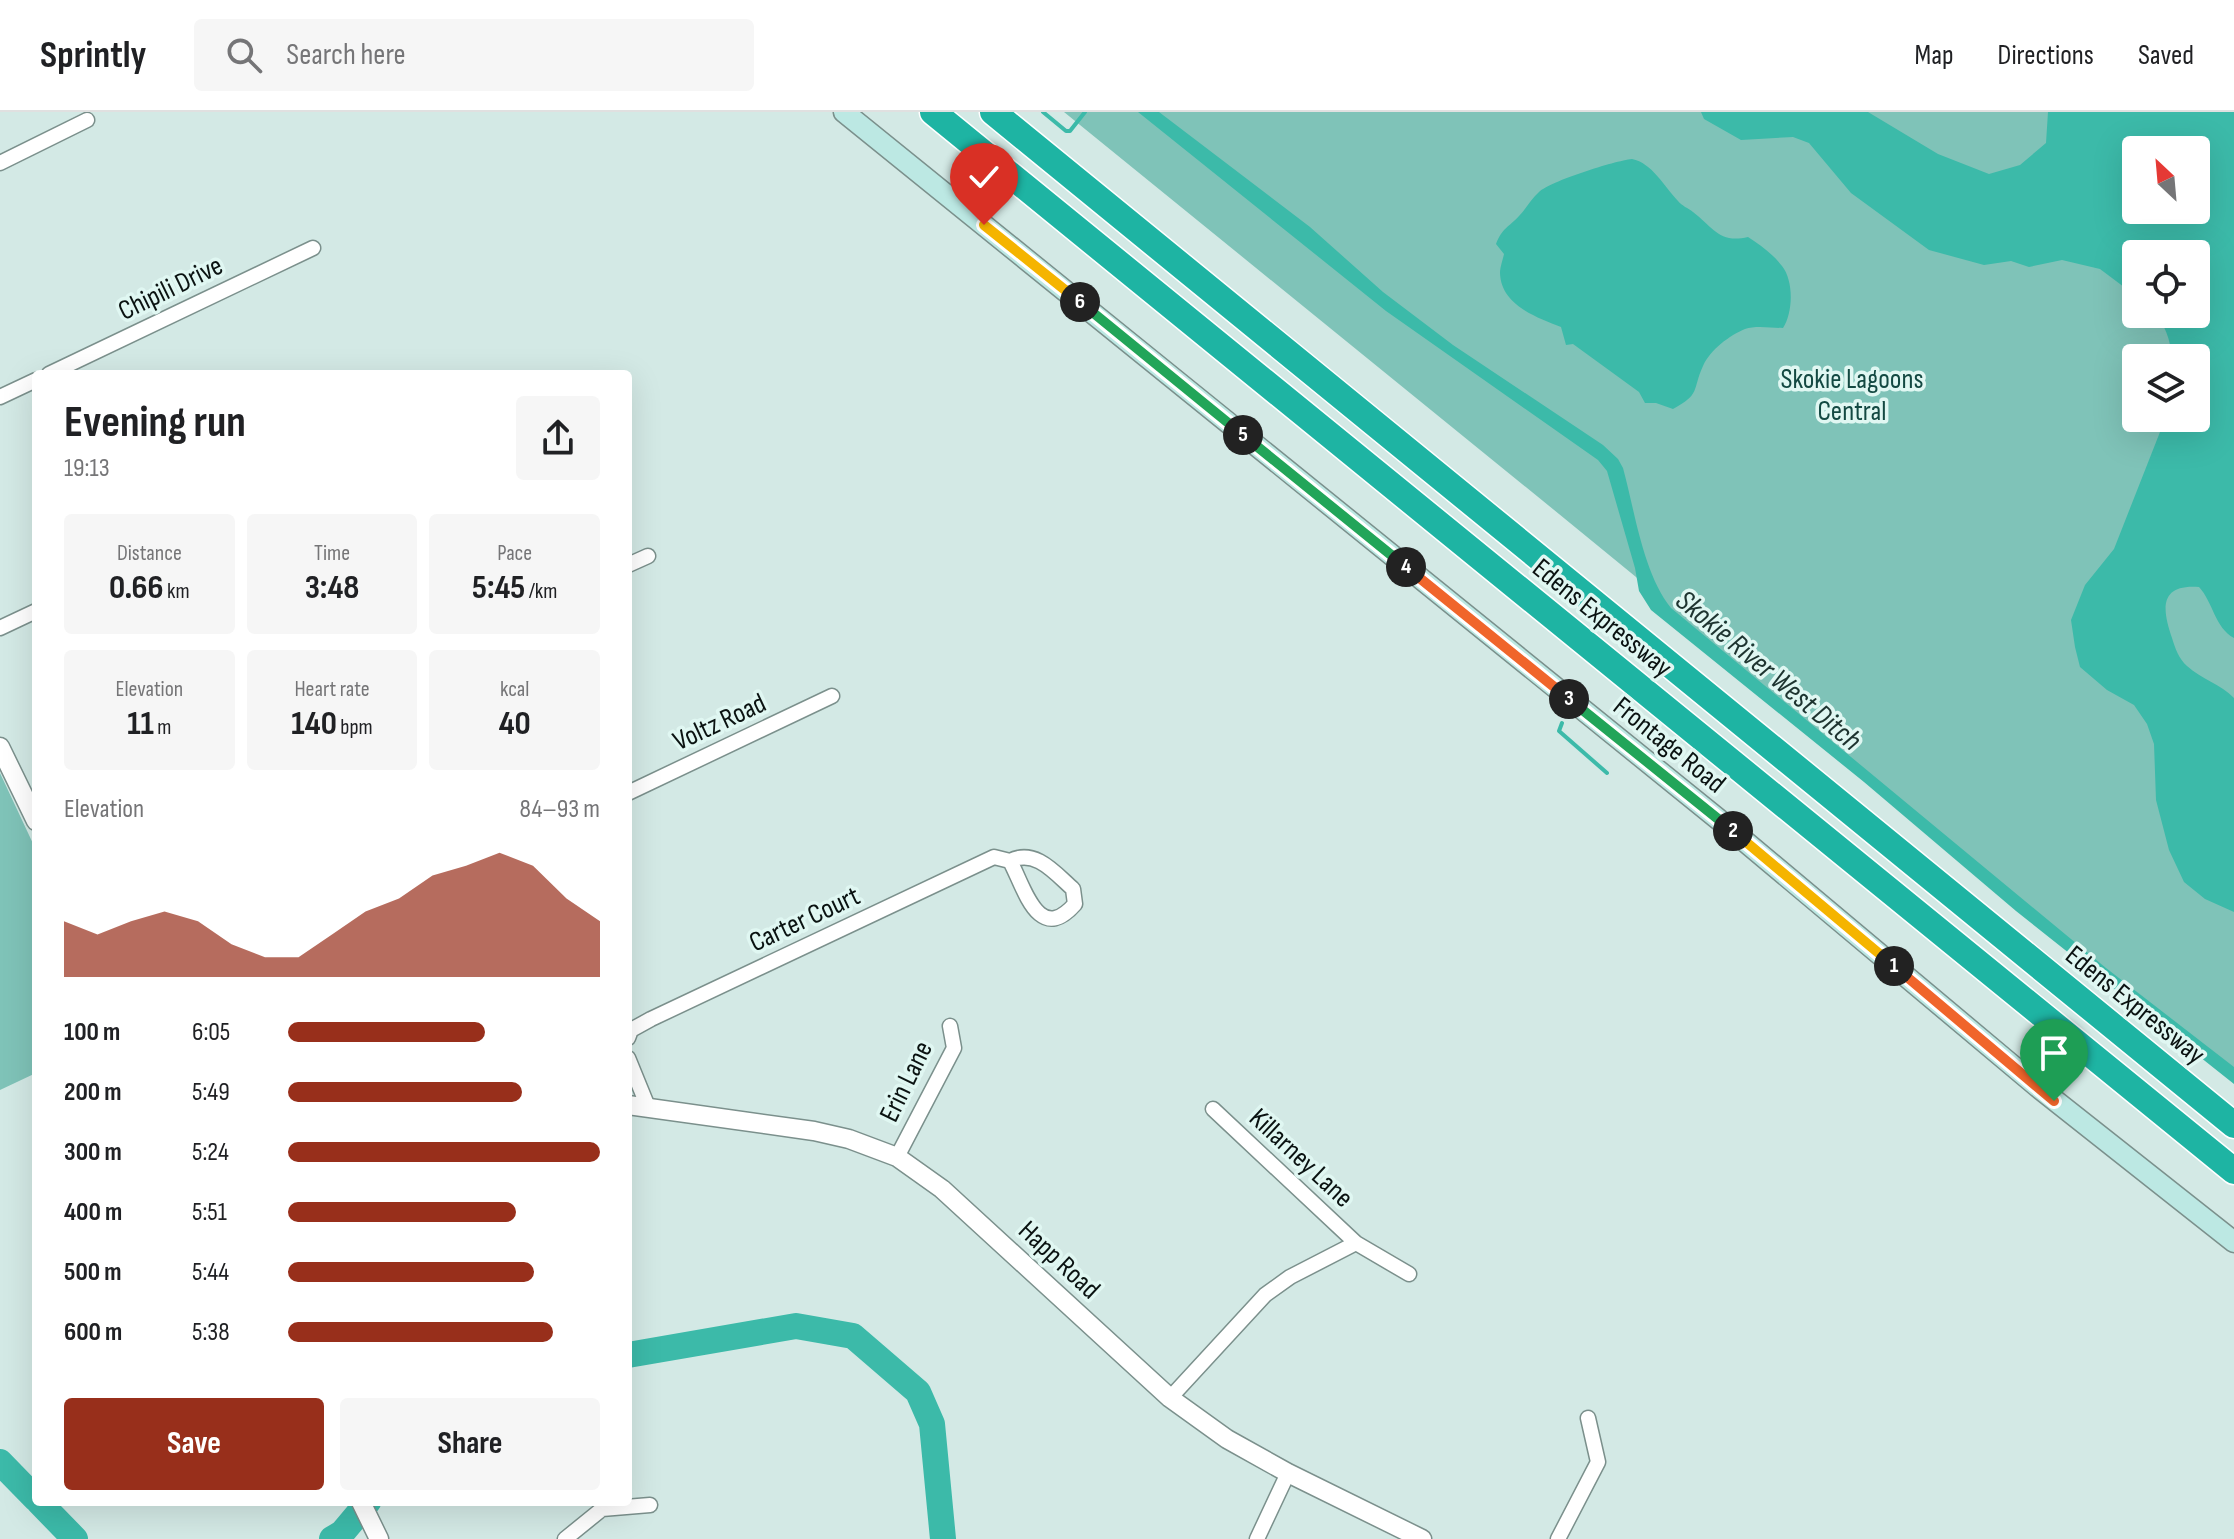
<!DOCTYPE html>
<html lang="en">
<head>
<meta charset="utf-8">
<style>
	body { margin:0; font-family:"Sofia Sans Condensed",sans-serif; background:#f6f6f6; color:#202124; height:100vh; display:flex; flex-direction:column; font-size:30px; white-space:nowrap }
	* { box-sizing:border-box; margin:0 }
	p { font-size:26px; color:#757577 }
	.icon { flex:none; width:44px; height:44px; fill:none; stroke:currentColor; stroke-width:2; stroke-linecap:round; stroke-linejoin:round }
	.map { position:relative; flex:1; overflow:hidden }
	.details { position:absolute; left:32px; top:258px; width:600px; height:1136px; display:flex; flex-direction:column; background:#fff; border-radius:8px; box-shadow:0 8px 32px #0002 }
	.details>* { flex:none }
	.needle { width:52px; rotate:334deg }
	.controls { position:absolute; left:2122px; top:24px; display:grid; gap:16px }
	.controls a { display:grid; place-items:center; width:88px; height:88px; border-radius:8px; background:#fff; box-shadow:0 8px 32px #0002; font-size:40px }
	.pin { position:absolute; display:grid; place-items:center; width:68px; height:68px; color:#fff; margin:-82px -34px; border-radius:50% 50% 50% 0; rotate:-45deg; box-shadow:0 0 8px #0007 }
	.pin .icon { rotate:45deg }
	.km { position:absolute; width:40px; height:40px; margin:-20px; border-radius:50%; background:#222; color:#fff; font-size:22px; line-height:40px; text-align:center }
	.round { display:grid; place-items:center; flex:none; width:84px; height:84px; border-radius:8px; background:#f6f6f6 }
	.headline { display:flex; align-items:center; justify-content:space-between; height:136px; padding:0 32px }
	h1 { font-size:44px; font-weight:700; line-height:60px }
	.metrics { display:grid; grid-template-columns:repeat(3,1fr); gap:12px; height:136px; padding:8px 32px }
	.metrics div { display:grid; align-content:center; border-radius:8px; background:#f6f6f6; text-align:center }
	.metrics b { font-size:34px; font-weight:700 }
	.metrics small { font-size:22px; font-weight:400 }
	.metrics p { font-size:22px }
	.chart { height:224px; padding:16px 32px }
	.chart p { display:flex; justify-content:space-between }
	.chart svg { width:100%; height:144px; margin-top:8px; fill:#982f1b; opacity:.7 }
	.primary-button { display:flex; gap:16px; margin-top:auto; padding:16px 32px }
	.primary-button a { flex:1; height:92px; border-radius:8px; background:#982f1b; color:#fff; font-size:32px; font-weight:700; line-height:92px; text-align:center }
	.primary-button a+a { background:#f6f6f6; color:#202124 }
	ul { padding:0 32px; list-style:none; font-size:26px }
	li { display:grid; grid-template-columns:128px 96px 1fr; align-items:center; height:60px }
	li i { height:20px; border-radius:10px; background:#982f1b }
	header { display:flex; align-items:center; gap:48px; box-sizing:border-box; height:112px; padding:0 40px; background:#fff; border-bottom:2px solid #e0e0e0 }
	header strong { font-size:38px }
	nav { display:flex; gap:44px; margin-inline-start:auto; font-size:28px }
	.search { width:560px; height:72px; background:#f6f6f6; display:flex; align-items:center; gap:20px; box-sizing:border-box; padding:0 28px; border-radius:8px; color:#757577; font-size:30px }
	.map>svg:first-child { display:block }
	.green { fill:#7fc3b8; fill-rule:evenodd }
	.water { fill:#3cbaa9; fill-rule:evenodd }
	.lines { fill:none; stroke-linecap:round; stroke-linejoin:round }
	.stream { stroke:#3cbaa9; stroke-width:4 }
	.river { stroke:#3cbaa9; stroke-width:26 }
	.minor-casing { stroke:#7b908c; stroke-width:17 }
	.tertiary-casing { stroke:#7b908c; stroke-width:21 }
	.secondary-casing { stroke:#7b908c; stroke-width:23 }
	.motorway-casing { stroke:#fff; stroke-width:29 }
	.minor { stroke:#fff; stroke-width:14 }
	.tertiary { stroke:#fff; stroke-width:18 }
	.secondary { stroke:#bce8e3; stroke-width:20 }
	.motorway { stroke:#1eb4a3; stroke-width:26 }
	.split-1-casing { stroke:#fff; stroke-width:16 }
	.split-2-casing { stroke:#fff; stroke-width:16 }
	.split-3-casing { stroke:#fff; stroke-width:16 }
	.split-4-casing { stroke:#fff; stroke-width:16 }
	.split-5-casing { stroke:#fff; stroke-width:16 }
	.split-6-casing { stroke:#fff; stroke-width:16 }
	.split-7-casing { stroke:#fff; stroke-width:16 }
	.split-1 { stroke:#f0652b; stroke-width:10 }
	.split-2 { stroke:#f5b400; stroke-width:10 }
	.split-3 { stroke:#22a559; stroke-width:10 }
	.split-4 { stroke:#f0652b; stroke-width:10 }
	.split-5 { stroke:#22a559; stroke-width:10 }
	.split-6 { stroke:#22a559; stroke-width:10 }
	.split-7 { stroke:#f5b400; stroke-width:10 }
	.labels { text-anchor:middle; stroke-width:7; stroke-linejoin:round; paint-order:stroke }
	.street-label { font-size:28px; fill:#0a1211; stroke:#e0f7f2 }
	.park-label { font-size:28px; fill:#134942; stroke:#e0f7f2 }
	.water-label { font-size:30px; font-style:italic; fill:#1e3430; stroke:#e0f7f2 }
</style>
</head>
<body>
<header>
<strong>Sprintly</strong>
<div class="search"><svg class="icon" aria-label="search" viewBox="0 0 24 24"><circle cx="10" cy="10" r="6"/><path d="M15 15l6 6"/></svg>Search here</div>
<nav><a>Map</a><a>Directions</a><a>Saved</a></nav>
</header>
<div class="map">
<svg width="2234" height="1427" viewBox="0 0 2234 1427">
	<rect width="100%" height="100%" fill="#d3e9e5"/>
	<path class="green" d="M1064,0H2234V963L1735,558L1636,465L1559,402ZM2136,38H2196V98H2136ZM2136,142H2196V202H2136ZM2136,246H2196V306H2136Z
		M0,661L36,738V961L0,978Z"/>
	<path class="water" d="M1138,0H1159L1310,115L1383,180L1453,233L1603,333L1618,347L1623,356C1635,400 1643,461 1671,496L2106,856L2234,955V972L2016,799L1864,670L1651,498L1639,479L1635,456L1607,359L1598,348L1386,199Z
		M1701,0H1868L1938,42L1989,62L2020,53L2046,31L2048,0H2234V526C2215,516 2213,490 2199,475C2159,472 2162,497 2172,526C2175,536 2179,547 2187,554C2201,567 2221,572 2234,586V800L2205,787L2184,770L2169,738L2156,688L2154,632L2147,612L2134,593L2107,578L2080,555L2075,535L2071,508L2085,473L2114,437L2160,320L2163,306H2196V246H2171C2172,232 2165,212 2155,202H2196V142H2136V184L2100,157L2062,148L2029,155L2011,149L1984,153L1929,138L1851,81L1809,31L1793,25L1741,28L1704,7ZM2196,38V98H2136V38Z
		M1632,47C1652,51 1664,74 1678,89C1682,94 1688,96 1693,100C1713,115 1719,132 1748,125C1760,133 1773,142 1782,154C1794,169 1793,201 1783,216C1772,216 1756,213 1745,217C1730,223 1710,238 1703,254C1692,278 1701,282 1673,297L1656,291H1645L1639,280L1573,232L1566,233L1561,215C1536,205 1501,193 1500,161C1500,155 1503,147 1504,142L1496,132C1502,116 1509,115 1519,104C1526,97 1531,87 1539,80C1551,69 1614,49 1632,47Z"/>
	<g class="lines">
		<path class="stream" d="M1043,0L1066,19H1070L1085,0
			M1562,611L1559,619L1607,661"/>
		<path class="river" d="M628,1243L796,1214L853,1224L918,1280L932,1312L943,1427
			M0,1350L36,1387
			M39,1390L75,1427
			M332,1427L342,1421L368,1390"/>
		<defs>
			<path id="minor" d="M0,51L87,8
				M49,262L313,136
				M0,285L36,268
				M628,453L648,444
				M0,516L36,499
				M628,681L832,584
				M628,926L631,918L651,907L994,745L1010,749C1035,736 1055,761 1073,777L1075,792C1038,834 1024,774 1010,749
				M628,946L648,995
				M1213,997L1356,1131L1409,1162
				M897,1045L954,936L950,914
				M1170,1286L1265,1183L1290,1165L1356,1131
				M565,1427L602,1397L650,1393
				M1257,1427L1288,1361
				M1558,1427L1598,1350L1588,1306"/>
			<path id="tertiary" d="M0,635L36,709
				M628,993L814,1019L849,1027L897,1045L942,1077L1170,1286L1227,1327L1288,1361L1422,1427
				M361,1390L379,1427"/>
			<path id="secondary" d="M844,0L1723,711L2038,975L2234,1130"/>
			<path id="motorway" d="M933,0L2234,1059
				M993,0L2234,1013"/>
		</defs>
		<use href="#minor" class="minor-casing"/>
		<use href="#tertiary" class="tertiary-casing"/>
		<use href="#secondary" class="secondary-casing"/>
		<use href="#motorway" class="motorway-casing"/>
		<use href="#minor" class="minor"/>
		<use href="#tertiary" class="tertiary"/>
		<use href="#secondary" class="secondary"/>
		<use href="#motorway" class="motorway"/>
	</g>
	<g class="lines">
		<defs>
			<path id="split-1" d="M1894,854L2054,989"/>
			<path id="split-2" d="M1733,719L1894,854"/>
			<path id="split-3" d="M1569,587L1733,719"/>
			<path id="split-4" d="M1406,455L1569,587"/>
			<path id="split-5" d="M1243,323L1406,455"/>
			<path id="split-6" d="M1080,190L1243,323"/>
			<path id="split-7" d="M984,113L1080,190"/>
		</defs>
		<use href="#split-1" class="split-1-casing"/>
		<use href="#split-2" class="split-2-casing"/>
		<use href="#split-3" class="split-3-casing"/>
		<use href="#split-4" class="split-4-casing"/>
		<use href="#split-5" class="split-5-casing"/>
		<use href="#split-6" class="split-6-casing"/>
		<use href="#split-7" class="split-7-casing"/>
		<use href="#split-1" class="split-1"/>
		<use href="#split-2" class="split-2"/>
		<use href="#split-3" class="split-3"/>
		<use href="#split-4" class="split-4"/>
		<use href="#split-5" class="split-5"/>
		<use href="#split-6" class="split-6"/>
		<use href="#split-7" class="split-7"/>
	</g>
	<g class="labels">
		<g class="street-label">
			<text transform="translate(170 175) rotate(-26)" y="10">Chipili Drive</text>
			<text transform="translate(1603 505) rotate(39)" y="10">Edens Expressway</text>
			<text transform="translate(719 609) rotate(-25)" y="10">Voltz Road</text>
			<text transform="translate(1670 632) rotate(39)" y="10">Frontage Road</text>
			<text transform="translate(804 806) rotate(-25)" y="10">Carter Court</text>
			<text transform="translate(2136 892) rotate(39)" y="10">Edens Expressway</text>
			<text transform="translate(905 969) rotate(-64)" y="10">Erin Lane</text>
			<text transform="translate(1302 1045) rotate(43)" y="10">Killarney Lane</text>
			<text transform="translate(1060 1147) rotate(43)" y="10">Happ Road</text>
		</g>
		<g class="park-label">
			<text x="1852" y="276">Skokie Lagoons<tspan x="1852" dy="32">Central</tspan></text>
		</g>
		<g class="water-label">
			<text transform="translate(1769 558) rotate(40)" y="10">Skokie River West Ditch</text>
		</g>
	</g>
</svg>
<div class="controls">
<a><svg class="needle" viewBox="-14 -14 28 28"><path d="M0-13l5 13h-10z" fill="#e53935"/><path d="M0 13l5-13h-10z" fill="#757577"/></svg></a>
<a><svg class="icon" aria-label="locate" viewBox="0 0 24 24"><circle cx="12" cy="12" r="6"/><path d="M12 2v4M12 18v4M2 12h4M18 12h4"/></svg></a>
<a><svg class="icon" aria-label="layers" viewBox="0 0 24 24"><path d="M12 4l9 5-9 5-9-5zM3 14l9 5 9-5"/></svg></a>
</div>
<div class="pin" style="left:2054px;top:989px;background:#1e9e55"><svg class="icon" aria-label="arrive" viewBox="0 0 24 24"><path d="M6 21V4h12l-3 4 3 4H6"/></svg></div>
<div class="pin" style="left:984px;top:113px;background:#d93025"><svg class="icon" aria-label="check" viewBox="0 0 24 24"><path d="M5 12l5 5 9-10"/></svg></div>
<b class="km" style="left:1894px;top:854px">1</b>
<b class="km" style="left:1733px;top:719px">2</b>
<b class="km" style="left:1569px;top:587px">3</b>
<b class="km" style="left:1406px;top:455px">4</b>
<b class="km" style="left:1243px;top:323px">5</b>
<b class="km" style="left:1080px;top:190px">6</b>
<section class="details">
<div class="headline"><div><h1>Evening run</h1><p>19:13</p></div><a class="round"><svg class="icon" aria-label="share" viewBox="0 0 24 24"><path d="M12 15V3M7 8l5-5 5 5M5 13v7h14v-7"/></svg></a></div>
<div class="metrics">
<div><p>Distance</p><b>0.66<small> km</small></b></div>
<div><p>Time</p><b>3:48</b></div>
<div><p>Pace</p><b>5:45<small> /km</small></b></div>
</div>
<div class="metrics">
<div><p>Elevation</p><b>11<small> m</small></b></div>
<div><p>Heart rate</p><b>140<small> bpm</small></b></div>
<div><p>kcal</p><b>40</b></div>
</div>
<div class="chart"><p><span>Elevation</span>84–93 m</p>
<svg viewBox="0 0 160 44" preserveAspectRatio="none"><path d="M0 44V27L10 31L20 27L30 24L40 27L50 34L60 38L70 38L80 31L90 24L100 20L110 13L120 10L130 6L140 10L150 20L160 27V44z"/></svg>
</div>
<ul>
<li><b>100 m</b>6:05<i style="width:63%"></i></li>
<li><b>200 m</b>5:49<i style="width:75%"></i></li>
<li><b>300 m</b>5:24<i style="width:100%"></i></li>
<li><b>400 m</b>5:51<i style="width:73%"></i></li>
<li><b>500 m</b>5:44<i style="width:79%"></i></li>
<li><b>600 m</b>5:38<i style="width:85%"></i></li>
</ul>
<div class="primary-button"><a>Save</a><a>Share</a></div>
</section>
</div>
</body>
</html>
